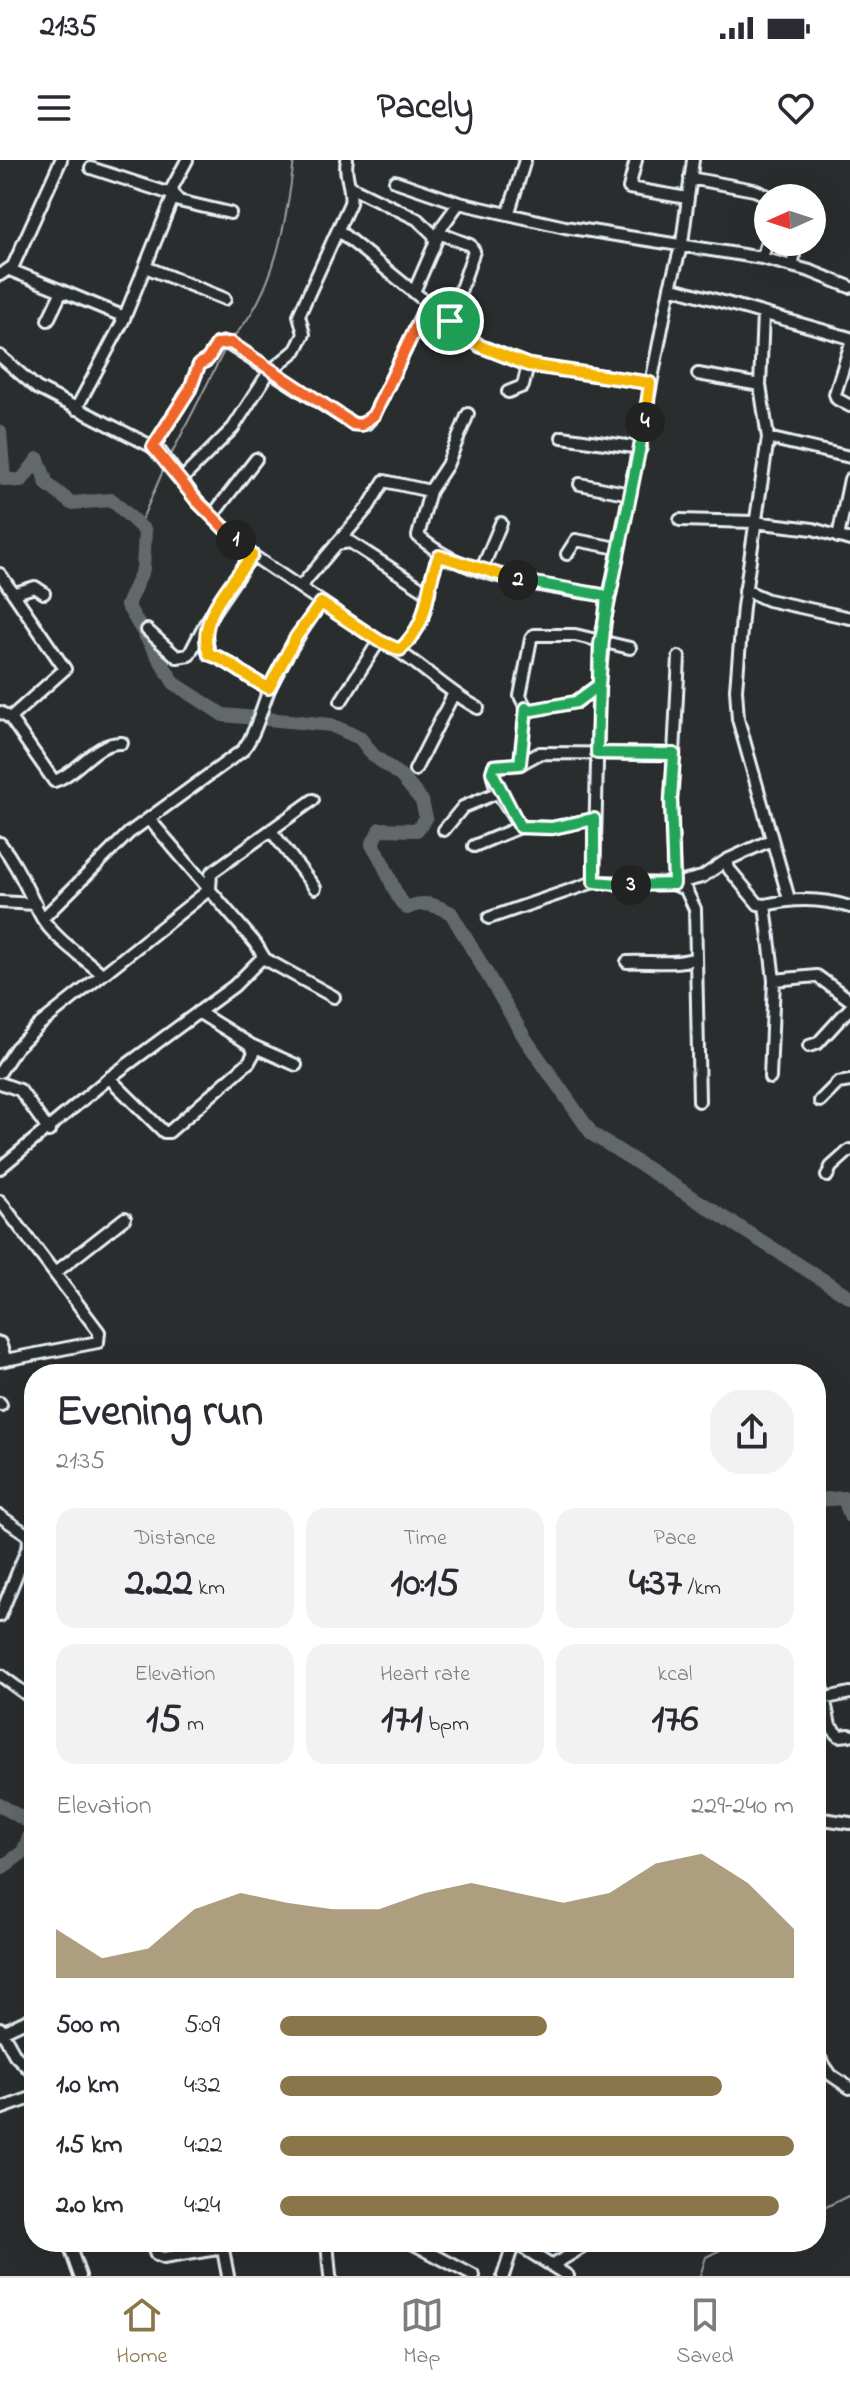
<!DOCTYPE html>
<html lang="en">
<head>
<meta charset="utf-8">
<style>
	body { margin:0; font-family:"Indie Flower",sans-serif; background:#f2f2f3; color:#2b2b33; height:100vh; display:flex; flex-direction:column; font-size:30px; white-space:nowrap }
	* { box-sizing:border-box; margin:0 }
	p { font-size:26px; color:#7c7c81 }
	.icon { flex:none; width:44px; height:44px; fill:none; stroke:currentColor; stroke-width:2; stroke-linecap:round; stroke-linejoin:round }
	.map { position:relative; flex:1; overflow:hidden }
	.details { position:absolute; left:24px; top:1204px; width:802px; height:888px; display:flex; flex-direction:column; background:#fff; border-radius:32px; box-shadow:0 8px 32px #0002 }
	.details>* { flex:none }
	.needle { width:52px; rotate:267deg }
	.buttons { position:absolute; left:754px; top:24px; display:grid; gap:16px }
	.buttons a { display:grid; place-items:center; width:72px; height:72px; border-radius:50%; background:#fff; box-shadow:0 8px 32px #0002; font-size:40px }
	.pin { position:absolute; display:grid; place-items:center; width:68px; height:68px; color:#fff; margin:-34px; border:4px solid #fff; border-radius:50%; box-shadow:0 2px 8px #0007 }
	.km { position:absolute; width:40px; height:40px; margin:-20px; border-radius:50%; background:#222; color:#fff; font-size:22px; line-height:40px; text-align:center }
	.round { display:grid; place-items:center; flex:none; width:84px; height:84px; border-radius:32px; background:#f2f2f3 }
	.head { display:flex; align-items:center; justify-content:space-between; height:136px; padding:0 32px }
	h1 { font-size:44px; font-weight:800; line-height:60px }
	.figures { display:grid; grid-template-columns:repeat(3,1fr); gap:12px; height:136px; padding:8px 32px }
	.figures div { display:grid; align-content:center; border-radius:20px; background:#f2f2f3; text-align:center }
	.figures b { font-size:40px; font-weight:800 }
	.figures small { font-size:22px; font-weight:400 }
	.figures p { font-size:22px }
	.chart { height:224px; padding:16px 32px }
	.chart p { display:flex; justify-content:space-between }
	.chart svg { width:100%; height:144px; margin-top:8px; fill:#8a764a; opacity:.7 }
	ul { padding:0 32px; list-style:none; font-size:26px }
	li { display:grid; grid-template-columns:128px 96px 1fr; align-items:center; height:60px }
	li i { height:20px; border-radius:10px; background:#8a764a }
	.status { display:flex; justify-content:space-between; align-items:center; height:56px; padding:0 40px; background:#fff; direction:ltr }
	.status svg { height:22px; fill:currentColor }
	header { display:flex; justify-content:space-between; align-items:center; height:104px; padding:0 32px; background:#fff; font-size:36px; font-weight:800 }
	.dock { display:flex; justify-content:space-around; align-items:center; height:112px; border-top:2px solid #e1e1e2; background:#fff; font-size:22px; color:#7c7c81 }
	.dock a { display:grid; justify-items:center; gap:4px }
	.dock .selected { color:#8a764a }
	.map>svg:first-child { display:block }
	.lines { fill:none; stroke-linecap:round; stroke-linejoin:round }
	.stream { stroke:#989fa3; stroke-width:2 }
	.river { stroke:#63686b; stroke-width:14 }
	.minor-casing { stroke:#e8f1f8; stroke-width:16 }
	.minor { stroke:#2a2d2e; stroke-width:10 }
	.split-1-casing { stroke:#fff; stroke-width:16 }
	.split-2-casing { stroke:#fff; stroke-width:16 }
	.split-3-casing { stroke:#fff; stroke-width:16 }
	.split-4-casing { stroke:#fff; stroke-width:16 }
	.split-5-casing { stroke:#fff; stroke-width:16 }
	.split-1 { stroke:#f0652b; stroke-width:10 }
	.split-2 { stroke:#f5b400; stroke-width:10 }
	.split-3 { stroke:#22a559; stroke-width:10 }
	.split-4 { stroke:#22a559; stroke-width:10 }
	.split-5 { stroke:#f5b400; stroke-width:10 }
</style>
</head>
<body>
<div class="status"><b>21:35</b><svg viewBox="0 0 49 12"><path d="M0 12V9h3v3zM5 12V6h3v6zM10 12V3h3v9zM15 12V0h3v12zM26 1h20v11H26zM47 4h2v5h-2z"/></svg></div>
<header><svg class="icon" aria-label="menu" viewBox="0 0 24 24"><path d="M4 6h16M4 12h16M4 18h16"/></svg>Pacely<svg class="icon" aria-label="heart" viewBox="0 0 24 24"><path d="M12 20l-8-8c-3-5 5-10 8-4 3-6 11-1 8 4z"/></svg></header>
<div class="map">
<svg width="850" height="2116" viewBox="0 0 850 2116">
	<rect width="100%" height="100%" fill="#2a2d2e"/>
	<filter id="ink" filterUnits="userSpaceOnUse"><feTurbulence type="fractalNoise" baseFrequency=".0125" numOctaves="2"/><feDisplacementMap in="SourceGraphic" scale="16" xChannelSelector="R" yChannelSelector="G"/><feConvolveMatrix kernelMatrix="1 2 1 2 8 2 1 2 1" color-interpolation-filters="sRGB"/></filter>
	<g filter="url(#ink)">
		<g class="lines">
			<path class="stream" d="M230,180C274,138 287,59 294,0
				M170,297L225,189
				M136,363L143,357L165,306
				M816,2052L850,2035
				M700,2116L706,2097L736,2082"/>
			<path class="river" d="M0,272L4,319L21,321L38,299L47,324L71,343L112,340L145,371L143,409L127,445L174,523L223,555L331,565L360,578L373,595L402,617L422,641L426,658L417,670L380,669L372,685C388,705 392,735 407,748C423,740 436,745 451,753L526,880L592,974L850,1137
				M816,1340L844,1338L850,1356
				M0,1645L34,1665
				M0,1709L23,1692L34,1665"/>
			<defs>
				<path id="minor" d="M636,0L629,28L687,38
					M693,0L682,83L670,127L850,178
					M91,8L174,35L179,41L230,53
					M690,18L754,30L773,38
					M395,21L459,43
					M353,28L417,59L434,75L435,82
					M509,52L525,0
					M339,71L480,186L528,205L650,223
					M439,73L470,85L474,91L450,161
					M762,98L768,79
					M793,106L795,82
					M148,108L225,139
					M10,110L62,131
					M0,115L13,106L61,0
					M414,132L443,65L459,43L565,67L762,98L810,111L850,127
					M763,154L760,225L768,278L743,447L736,529L738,559L789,739
					M48,160L62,131L120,155L123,161
					M850,186L835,234L837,239L850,246
					M0,196L37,228L159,290L197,341L252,395L379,481C417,498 442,529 478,548
					M698,214L760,225
					M508,232L523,226L528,205
					M76,249L123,161L174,35L172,28L187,0
					M562,277L641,288
					M768,278L850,297
					M153,287L190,229L199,205L208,199L217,184L225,182L353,264H366L374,255L427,144
					M181,320L233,268L269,212L296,190L304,174L299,155L350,43C353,28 343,14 347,0
					M580,324L630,334
					M430,331L447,305L468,254
					M212,356L256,299
					M680,360L754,362L813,369L850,380
					M838,377L850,319
					M336,384L350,382L429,433
					M567,394L576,380L617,388
					M482,409L501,363
					M0,414L65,509L10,558
					M301,426L369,346L384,321L430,331L418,376C465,419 545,426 607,436
					M745,430L768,440L850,458
					M15,433L35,427L44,433
					M147,470L177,497L189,495L205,464L252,395
					M205,471L209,494C232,501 247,519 269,528
					M400,490C434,457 422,434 439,396
					M599,525L576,542L532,550L526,548L520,536L531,479L534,475H575L630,488
					M341,541L379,481
					M0,552L10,558L54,621C78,614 95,581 122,583
					M674,594L679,497
					M520,604L526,548
					M415,610L453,535
					M149,659L256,784L265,799
					M594,659L552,668L520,667C510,651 488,625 494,606L520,604L540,593L674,594L671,640L674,724L702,717L727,700L729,709L758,744L765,745
					M444,670L463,647L499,632
					M272,672L315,728
					M0,683C19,707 27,731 42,758C55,779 83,797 102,814
					M474,686L520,667
					M727,700L771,680
					M594,722L600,484L670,127
					M0,742L36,744
					M43,758L129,673L243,590C258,570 261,547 271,525C285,496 302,470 321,443
					M489,758L594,722L674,724L686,730L695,749L699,941
					M627,802C648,801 673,805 693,799
					M774,820L817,816L850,840
					M251,885L296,905
					M809,886L818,883L850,848
					M0,912L16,888L39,865L210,729L211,713L313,640
					M109,918L164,972H169L249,902L254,893L251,885L198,852
					M770,918L774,820L765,745C794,738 822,738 850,747
					M0,923L20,930L49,971
					M820,941L838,923L850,921
					M0,1008L109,918L234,826L260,800L265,799L334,837
					M827,1016L831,1007L850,990
					M0,1041L99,1172L98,1182L0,1201
					M56,1112L125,1058
					M0,1183L5,1198
					M0,1243L1,1245
					M0,1356L28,1375L29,1384L34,1379
					M0,1456L29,1384
					M816,1497L830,1566
					M0,1515L34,1540
					M822,1539L850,1533
					M816,1565L830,1566L839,1576L850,1575
					M816,1658L850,1663
					M0,1868L15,1895L34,1914
					M0,1873L34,1857
					M816,1893L831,1915L850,1928
					M0,1949L34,1937
					M68,2082L80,2116
					M151,2082L156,2095L163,2098L223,2088
					M327,2082L330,2116
					M410,2082L474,2116
					M514,2082L568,2116
					M222,2084L228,2116
					M553,2105L588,2084
					M503,2116L514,2082"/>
			</defs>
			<use href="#minor" class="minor-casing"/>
			<use href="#minor" class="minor"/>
		</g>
	</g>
	<g class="lines" filter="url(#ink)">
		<defs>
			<path id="split-1" d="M236,380L197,341L153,287L190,229L199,205L208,199L217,184L231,183L353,264L361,265L374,255L427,144L450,161"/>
			<path id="split-2" d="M236,380L252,395C233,423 195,459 209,494C232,501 247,519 269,528L296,477L321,443L379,481L400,490C434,457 422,434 439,396L518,420"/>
			<path id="split-3" d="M518,420L607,436L599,525L576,542L532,550L526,548L520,604L494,606L492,612L520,667L552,668L594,659V722L631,725"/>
			<path id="split-4" d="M631,725L674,724L671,640L674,594L597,593L600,484L645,262"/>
			<path id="split-5" d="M450,161L480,186L528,205L650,223L645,262"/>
		</defs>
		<use href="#split-1" class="split-1-casing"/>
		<use href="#split-2" class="split-2-casing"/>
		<use href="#split-3" class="split-3-casing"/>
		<use href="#split-4" class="split-4-casing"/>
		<use href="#split-5" class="split-5-casing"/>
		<use href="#split-1" class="split-1"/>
		<use href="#split-2" class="split-2"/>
		<use href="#split-3" class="split-3"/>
		<use href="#split-4" class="split-4"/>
		<use href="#split-5" class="split-5"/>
	</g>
</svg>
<div class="buttons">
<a><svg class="needle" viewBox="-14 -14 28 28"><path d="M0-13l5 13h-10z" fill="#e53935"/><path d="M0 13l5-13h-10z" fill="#7c7c81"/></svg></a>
</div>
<div class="pin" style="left:450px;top:161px;background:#1e9e55"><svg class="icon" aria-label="arrive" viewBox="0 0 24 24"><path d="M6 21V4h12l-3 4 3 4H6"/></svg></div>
<b class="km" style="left:236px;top:380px">1</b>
<b class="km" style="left:518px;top:420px">2</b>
<b class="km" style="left:631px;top:725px">3</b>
<b class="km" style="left:645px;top:262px">4</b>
<section class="details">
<div class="head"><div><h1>Evening run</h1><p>21:35</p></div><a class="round"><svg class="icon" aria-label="share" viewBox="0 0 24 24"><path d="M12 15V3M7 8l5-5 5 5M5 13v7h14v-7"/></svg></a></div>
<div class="figures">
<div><p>Distance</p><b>2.22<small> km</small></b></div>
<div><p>Time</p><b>10:15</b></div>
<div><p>Pace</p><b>4:37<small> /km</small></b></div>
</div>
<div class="figures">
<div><p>Elevation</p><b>15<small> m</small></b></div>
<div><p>Heart rate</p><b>171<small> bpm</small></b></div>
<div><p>kcal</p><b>176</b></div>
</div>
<div class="chart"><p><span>Elevation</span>229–240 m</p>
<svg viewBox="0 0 160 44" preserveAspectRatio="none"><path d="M0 44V29L10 38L20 35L30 23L40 18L50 21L60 23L70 23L80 18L90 15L100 18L110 21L120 18L130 9L140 6L150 15L160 29V44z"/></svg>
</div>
<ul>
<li><b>500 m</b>5:09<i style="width:52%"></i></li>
<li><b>1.0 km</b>4:32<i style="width:86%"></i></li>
<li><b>1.5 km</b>4:22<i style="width:100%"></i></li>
<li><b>2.0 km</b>4:24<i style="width:97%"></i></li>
</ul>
</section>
</div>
<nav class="dock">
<a class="selected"><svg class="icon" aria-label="home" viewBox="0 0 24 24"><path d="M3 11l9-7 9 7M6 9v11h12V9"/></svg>Home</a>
<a><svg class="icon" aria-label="map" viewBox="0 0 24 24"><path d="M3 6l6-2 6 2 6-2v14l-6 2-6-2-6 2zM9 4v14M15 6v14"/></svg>Map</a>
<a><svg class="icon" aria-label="saved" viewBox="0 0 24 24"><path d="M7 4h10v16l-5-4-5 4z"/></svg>Saved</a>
</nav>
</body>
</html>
